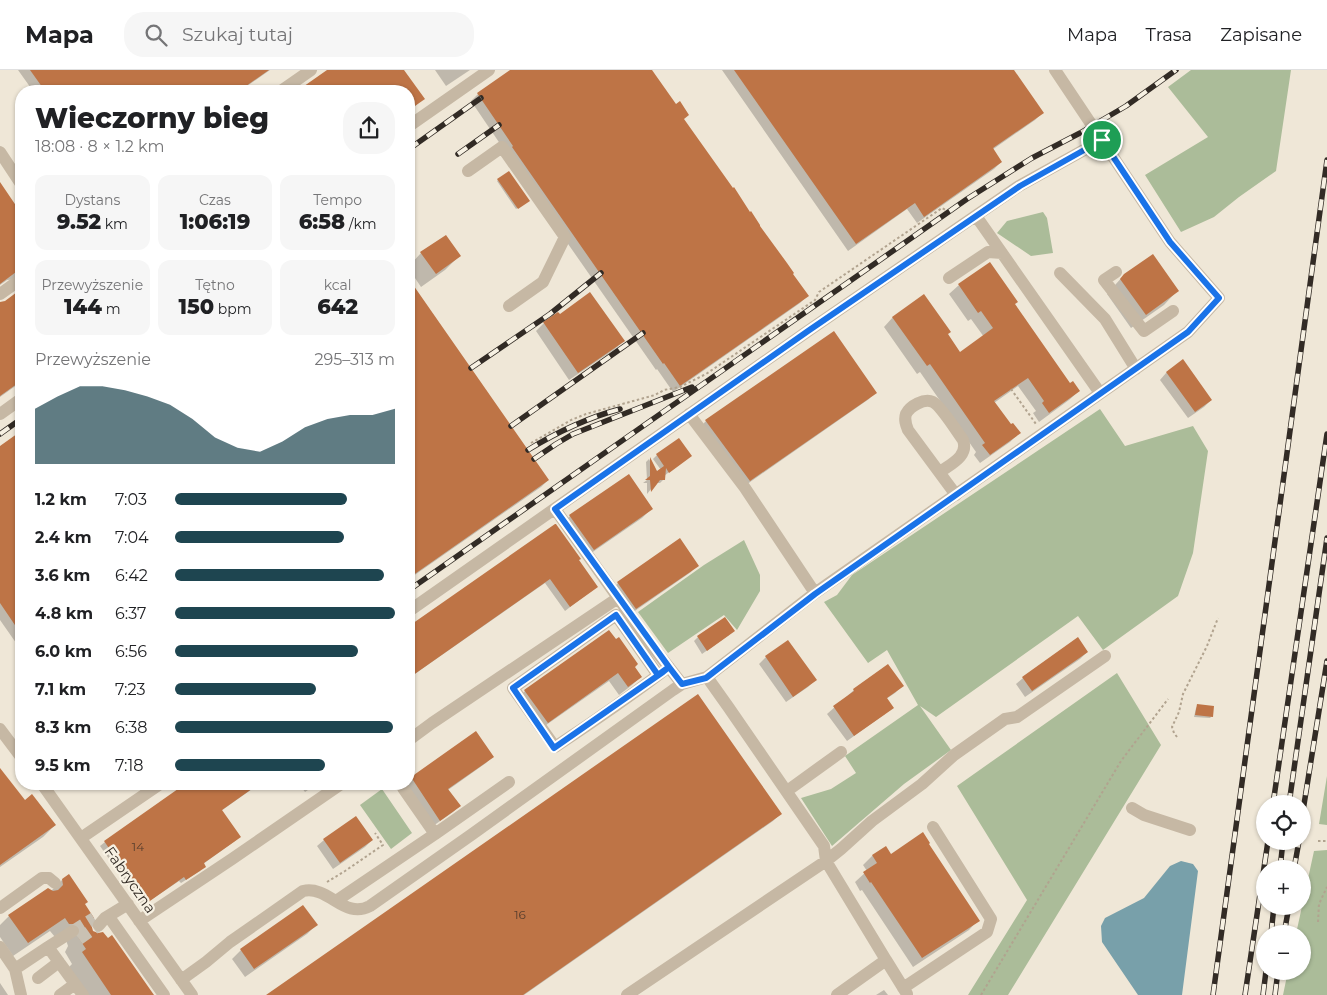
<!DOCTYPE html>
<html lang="pl">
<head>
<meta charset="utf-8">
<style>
	body { margin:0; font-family:Montserrat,sans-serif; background:#f6f6f6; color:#202124; height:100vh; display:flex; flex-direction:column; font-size:19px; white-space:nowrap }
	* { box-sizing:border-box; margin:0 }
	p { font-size:16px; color:#757577 }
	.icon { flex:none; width:28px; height:28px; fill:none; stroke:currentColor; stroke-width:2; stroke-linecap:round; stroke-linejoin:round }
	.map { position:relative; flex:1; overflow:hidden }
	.panel { position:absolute; left:15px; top:15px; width:400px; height:705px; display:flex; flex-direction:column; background:#fff; border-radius:20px; box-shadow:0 1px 4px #0004 }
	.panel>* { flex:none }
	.fabs { position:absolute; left:1256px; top:725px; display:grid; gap:10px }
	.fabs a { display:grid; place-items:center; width:55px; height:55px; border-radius:50%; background:#fff; box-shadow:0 1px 4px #0004; font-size:25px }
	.pin { position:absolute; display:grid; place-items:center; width:42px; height:42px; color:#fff; margin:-21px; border:2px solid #fff; border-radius:50%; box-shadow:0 1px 5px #0007 }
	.round { display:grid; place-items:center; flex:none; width:52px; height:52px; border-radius:20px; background:#f6f6f6 }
	.headline { display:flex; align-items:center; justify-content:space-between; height:85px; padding:0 20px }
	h1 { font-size:28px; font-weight:800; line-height:38px }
	.stats { display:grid; grid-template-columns:repeat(3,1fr); gap:8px; height:85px; padding:5px 20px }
	.stats div { display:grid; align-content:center; border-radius:12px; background:#f6f6f6; text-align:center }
	.stats b { font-size:21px; font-weight:800 }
	.stats small { font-size:14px; font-weight:400 }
	.stats p { font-size:14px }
	.chart { height:140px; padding:10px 20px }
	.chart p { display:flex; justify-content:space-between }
	.chart svg { width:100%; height:90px; margin-top:5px; fill:#1e4550; opacity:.7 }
	ul { padding:0 20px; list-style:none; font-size:16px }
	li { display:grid; grid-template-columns:80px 60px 1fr; align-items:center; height:38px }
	li i { height:12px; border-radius:6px; background:#1e4550 }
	header { display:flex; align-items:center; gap:30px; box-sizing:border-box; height:70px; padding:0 25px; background:#fff; border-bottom:1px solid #e0e0e0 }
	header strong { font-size:24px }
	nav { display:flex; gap:28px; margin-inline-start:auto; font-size:18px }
	.search { width:350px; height:45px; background:#f6f6f6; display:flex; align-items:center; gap:12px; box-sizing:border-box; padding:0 18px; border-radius:20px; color:#757577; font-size:19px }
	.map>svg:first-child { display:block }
	.green { fill:#abbc99 }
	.water { fill:#78a0aa }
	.shadow { fill:#0003 }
	.building { fill:#be7446 }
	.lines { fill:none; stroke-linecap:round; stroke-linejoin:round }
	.minor-tunnel { stroke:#c9c1b3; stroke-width:12; stroke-dasharray:12 6; stroke-linecap:butt }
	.path { stroke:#b1a38f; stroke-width:2; stroke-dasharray:2.5 2.5; stroke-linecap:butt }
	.minor { stroke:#c6b8a4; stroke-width:12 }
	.rail-casing { stroke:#322b25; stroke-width:5.5 }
	.rail { stroke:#f7f1e3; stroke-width:4; stroke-dasharray:11; stroke-linecap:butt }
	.route-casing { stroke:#fff; stroke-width:10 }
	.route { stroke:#1a73e8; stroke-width:6 }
	.labels { text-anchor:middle; stroke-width:4.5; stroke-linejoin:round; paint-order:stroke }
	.number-label { font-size:12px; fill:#553d2d }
	.street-label { font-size:15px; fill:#322b25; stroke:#f7f1e3 }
</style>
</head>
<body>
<header>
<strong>Mapa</strong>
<div class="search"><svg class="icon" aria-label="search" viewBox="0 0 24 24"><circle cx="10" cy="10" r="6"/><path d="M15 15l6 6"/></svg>Szukaj tutaj</div>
<nav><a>Mapa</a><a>Trasa</a><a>Zapisane</a></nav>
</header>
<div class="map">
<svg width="1327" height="925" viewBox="0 0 1327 925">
	<rect width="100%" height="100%" fill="#efe7d7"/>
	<path class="green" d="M1191,0H1291L1276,101L1239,127L1214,147L1181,162L1145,105L1208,67L1168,17Z
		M1043,142L1047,148L1053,183L1031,186L997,163L1007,151Z
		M1100,339L1125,376L1193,356L1208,381L1193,483L1178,526L1103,580L1078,546L936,647L920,636L951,680L904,714L832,776L801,728L831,719L856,703L845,686L918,635L887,580L868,593L824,532L837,525L852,505Z
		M744,470L760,505V521L737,560L724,545L668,583L638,542L704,495Z
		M1117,603L1161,675L1008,925H968L1027,830L957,716Z
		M1327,706V755L1319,754Z
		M382,719L412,763L391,779L360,735Z
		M1327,780V925H1283L1288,901H1302V864H1296L1314,781Z"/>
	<path class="water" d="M1181,791L1193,794L1198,801L1182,925H1138L1102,872L1101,856L1105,848L1144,828L1170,796Z"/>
	<path class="shadow" d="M18,0H270L240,21H33Z
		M330,0H403L423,29L409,42V21H299Z
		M435,0H470L446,16Z
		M512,0H651L683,49L807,226L800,233L673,322L657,299L656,300L506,85L507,84L471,31L478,24Z
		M722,0H1012L1042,43L1035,50L992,80L1001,92L994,99L917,153L907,139L848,181Z
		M498,110L526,132L516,139L497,111Z
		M0,114L21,145V216L16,209L7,210L0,215Z
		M421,183L459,186L445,200L421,217L409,199V196Z
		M989,194L1013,234L1070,315L1079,321L1069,330L1039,352L1033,343L1036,341L1018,316L994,333L1011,356L1019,363L1010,372L980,393L974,385L976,382L920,302L917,304L884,257L893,247L946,265L960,284L984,267L971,249L968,251L949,224L959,215Z
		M1124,205L1177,221L1164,235L1131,258L1107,224Z
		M409,211L548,410L541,417L409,509Z
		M21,218V312L0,327V233L5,232L20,221Z
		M544,253L623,271L615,279L569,310L536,261Z
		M1183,291L1211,330L1204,337L1188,348L1160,310L1166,303Z
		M875,322L869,329L743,417L699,358L706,351Z
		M21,362V580L0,550V377Z
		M657,385L690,386L664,406V409L660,413H656L647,424V413H643L647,410L646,392L649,389L656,403L661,400L653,389Z
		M652,438L642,448L584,488L561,455L570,446Z
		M555,455L596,517L565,541L545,513L409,608V558Z
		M680,470L697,495L691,502L629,545L611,520L618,513Z
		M729,565L702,584L694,571L698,567Z
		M1087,582L1080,589L1025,627L1016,614L1023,608Z
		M766,587L815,610L808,617L786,632L759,594Z
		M634,597L640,607L632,615L619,625L609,611L539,660L517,629L525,621Z
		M902,616L895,623L886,629L885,644L847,671L827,644L854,620Z
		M1198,636L1212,646L1210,648L1194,647L1196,638Z
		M476,663L492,687L486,693L448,720L459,736L453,742L433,756L406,714H409V711L411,708Z
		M0,701L24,731L55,755L43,767L0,797Z
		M187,714H259L221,741L239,767L235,771L203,794L200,801L181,813L179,811L142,836L100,776L105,772Z
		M299,714H317L305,722Z
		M780,744L773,751L524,925H269Z
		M324,770H372L365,777L333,799L317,776Z
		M928,774L978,850L969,860L913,897L862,820L860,821L855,812L867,801L863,795L872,786L886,777L891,785Z
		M62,810L84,835L92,862L152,925H88L69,897L72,894L65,882L68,876L66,870L55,867L50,861L13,886L0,867V855L9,846L51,821Z
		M316,855L307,864L245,907L232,889L241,880Z
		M0,913L8,925H0Z
		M884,920L888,925H876Z"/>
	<path class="building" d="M30,0H269L239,21H45Z
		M327,0H404L425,29L409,40V21H297Z
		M510,0H652L676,34L680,31L689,45L684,49L733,118L734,117L750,142L751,141L760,155V156L787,193L794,203L793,204L809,226L680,316L664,293L663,294L512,77L513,76L477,23Z
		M734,0H1014L1044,43L993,78L1002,92L924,147L915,133L856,174Z
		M509,101L530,131L518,139L497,109Z
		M0,112L21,143V201L16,202L0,214Z
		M446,165L461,186L436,204L420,182Z
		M1153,184L1179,221L1146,245L1120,209L1124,204Z
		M990,192L1018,232L1015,234L1070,313L1073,311L1080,321L1049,343L1042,333L1044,331L1028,308L994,331L1011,354L1013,353L1021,363L990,385L982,375L985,373L930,294L927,296L892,247L924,224L951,262L948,264L960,282L993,258L981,241L978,243L958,214Z
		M409,209L549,410L409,508Z
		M21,219V311L0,326V232L5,231Z
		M590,222L625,271L578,303L543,252L558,242L560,244Z
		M834,261L877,323L750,411L705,350Z
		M1183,289L1212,330L1195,342L1166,302Z
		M21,361V564L0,533V376Z
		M679,368L692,386L669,403L666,398L665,410H660L651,422L650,410H645L650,406V387L657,401L664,396L656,384Z
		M629,404L653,439L594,480L569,445Z
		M555,454H556L581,489L579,490L598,517L570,537L550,509L409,608V556Z
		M680,468L699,496L636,539L617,512Z
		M725,547L735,561L707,581L697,566Z
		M609,560L616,569L619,567L638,594L635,597L642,607L628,617L618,603L548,653L524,620Z
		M1078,567L1088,582L1032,621L1022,607Z
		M788,570L817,610L793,627L765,586Z
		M888,594L904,616L887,628L894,638L854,666L833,636L854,621L853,619Z
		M698,624L782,744L523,925H266Z
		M1197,634L1214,636L1213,647L1195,645Z
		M476,661L494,687L448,719L461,736L440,751L411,707Z
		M0,698L25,730L32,724L56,755L0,795Z
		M185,714H259L222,740L241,767L204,793L206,797L186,810L184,807L147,833L104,771Z
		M356,746L373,770L340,793L323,769Z
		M923,762L930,773L929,774L980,851L922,888L871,812L870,813L863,802L877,793L872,785L886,776L891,784Z
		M69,804L88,832L85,834L94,848L91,854L93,861L98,863L103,862L108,868L112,865L154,925H111L82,882L86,879L78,867L81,861L80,857L76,854H69L65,848L28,873L8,845L48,818L53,821L58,820L63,815L62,809Z
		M303,835L318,855L254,899L240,879Z"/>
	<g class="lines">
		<path class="minor-tunnel" d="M73,861L94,848
			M79,869L99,855"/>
		<path class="path" d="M1011,319L1036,354
			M531,373L571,350L586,344L655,325L664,320L680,317L706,304L815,230L819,222L942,138L949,142
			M1177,667L1174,663L1172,657L1179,642L1183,624L1207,576L1218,548
			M1318,771H1327
			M327,812L345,801L383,775L375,763
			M1318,852L1319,834L1327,817
			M981,925L1121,691L1168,629"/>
		<path class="minor" d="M281,21L311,0
			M409,56L489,0
			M0,82L21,114
			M468,101L502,77L565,167L543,212L509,236
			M976,146L1100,323
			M1116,202L1104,210L1144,261L1173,241
			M1060,203L1105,249L1136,299
			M949,208L988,182L1002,183
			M0,224L21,209
			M0,344L21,329
			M689,344L745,418L815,523L707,607L729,638L824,776L826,791L886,890L837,925
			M940,402C951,394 969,386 963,370C957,362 941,336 933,332C924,328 910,336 906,344C904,350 906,355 908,360L956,425
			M555,439L653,577L682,614
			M815,523L1188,262L1219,228L1170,172L1055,0
			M409,541L808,261L1019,116L1102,70
			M658,605L616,545L513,618L555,677C593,652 632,625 669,597
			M0,659L21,687
			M409,670L432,653L618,528
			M42,714L192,925
			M787,721L841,682
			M1132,738L1144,745L1190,760
			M435,764L509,712
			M81,768L160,714
			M336,831L435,764L403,718
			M0,838L42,808H49L55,813
			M109,847L164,925
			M139,851L232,789L341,714
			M99,855L105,848L128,834
			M0,877L15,899
			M48,877L73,861
			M886,890L907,924
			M38,908L59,892
			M181,910L206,892L230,872L303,821C329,815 344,850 370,836L471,765L673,620L682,614L707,607
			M903,918L987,862L991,849L933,757
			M21,925L15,899L48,877L83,925
			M60,925L75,914
			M627,925L826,791L841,779L872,751L922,714L954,685L1005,649L1017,647L1105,586"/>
		<defs>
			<path id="rail" d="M409,79L481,28
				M458,84L499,55
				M471,298L550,244L601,203
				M511,356L643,263
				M0,364L21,349
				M528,380C557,362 587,348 620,339
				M534,389L556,374L573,364L692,317
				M409,520L967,129L1032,88L1080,63L1126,36L1176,0
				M126,717L132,714
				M1273,734L1327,364
				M1289,734L1327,468
				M1302,747L1327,591
				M1280,799L1283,771
				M1294,799L1299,771
				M1271,864L1274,836
				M1284,864L1289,836
				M1213,925L1327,90
				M1245,925L1268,771
				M1263,925L1266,901
				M1275,925L1278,901"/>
		</defs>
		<use href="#rail" class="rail-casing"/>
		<use href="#rail" class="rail"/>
	</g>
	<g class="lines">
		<defs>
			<path id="route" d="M1102,70L1020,116L808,261L555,439L669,597L658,605L616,545L513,618L554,678L663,602L669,597L682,614L706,608L815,524L1188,262L1219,228L1170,172L1102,70"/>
		</defs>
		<use href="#route" class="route-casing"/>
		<use href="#route" class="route"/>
	</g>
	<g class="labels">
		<g class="number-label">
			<text x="138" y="781">14</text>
			<text x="520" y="849">16</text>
		</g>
		<g class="street-label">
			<text transform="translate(130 810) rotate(55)" y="5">Fabryczna</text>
		</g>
	</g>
</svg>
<div class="fabs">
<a><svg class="icon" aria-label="locate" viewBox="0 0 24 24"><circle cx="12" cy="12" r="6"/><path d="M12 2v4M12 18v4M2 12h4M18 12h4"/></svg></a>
<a>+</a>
<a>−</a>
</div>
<div class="pin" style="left:1102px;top:70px;background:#1e9e55"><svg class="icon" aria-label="arrive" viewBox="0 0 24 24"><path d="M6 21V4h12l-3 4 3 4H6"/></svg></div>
<section class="panel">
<div class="headline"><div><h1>Wieczorny bieg</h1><p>18:08 · 8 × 1.2 km</p></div><a class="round"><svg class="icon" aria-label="share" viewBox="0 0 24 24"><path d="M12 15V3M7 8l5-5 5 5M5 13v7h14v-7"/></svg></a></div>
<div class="stats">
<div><p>Dystans</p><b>9.52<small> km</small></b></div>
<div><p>Czas</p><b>1:06:19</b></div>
<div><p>Tempo</p><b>6:58<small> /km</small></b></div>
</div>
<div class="stats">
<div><p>Przewyższenie</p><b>144<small> m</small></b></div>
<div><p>Tętno</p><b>150<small> bpm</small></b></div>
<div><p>kcal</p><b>642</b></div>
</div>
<div class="chart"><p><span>Przewyższenie</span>295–313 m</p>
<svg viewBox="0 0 160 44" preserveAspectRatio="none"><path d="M0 44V17L10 11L20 6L30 6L40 8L50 11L60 15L70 22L80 31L90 36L100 38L110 33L120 26L130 22L140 20L150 20L160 17V44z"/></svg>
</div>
<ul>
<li><b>1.2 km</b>7:03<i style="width:78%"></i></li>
<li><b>2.4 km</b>7:04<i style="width:77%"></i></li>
<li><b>3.6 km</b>6:42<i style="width:95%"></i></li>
<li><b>4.8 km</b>6:37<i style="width:100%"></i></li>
<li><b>6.0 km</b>6:56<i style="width:83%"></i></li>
<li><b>7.1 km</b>7:23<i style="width:64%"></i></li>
<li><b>8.3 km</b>6:38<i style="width:99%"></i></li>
<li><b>9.5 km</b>7:18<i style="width:68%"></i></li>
</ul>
</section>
</div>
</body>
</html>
